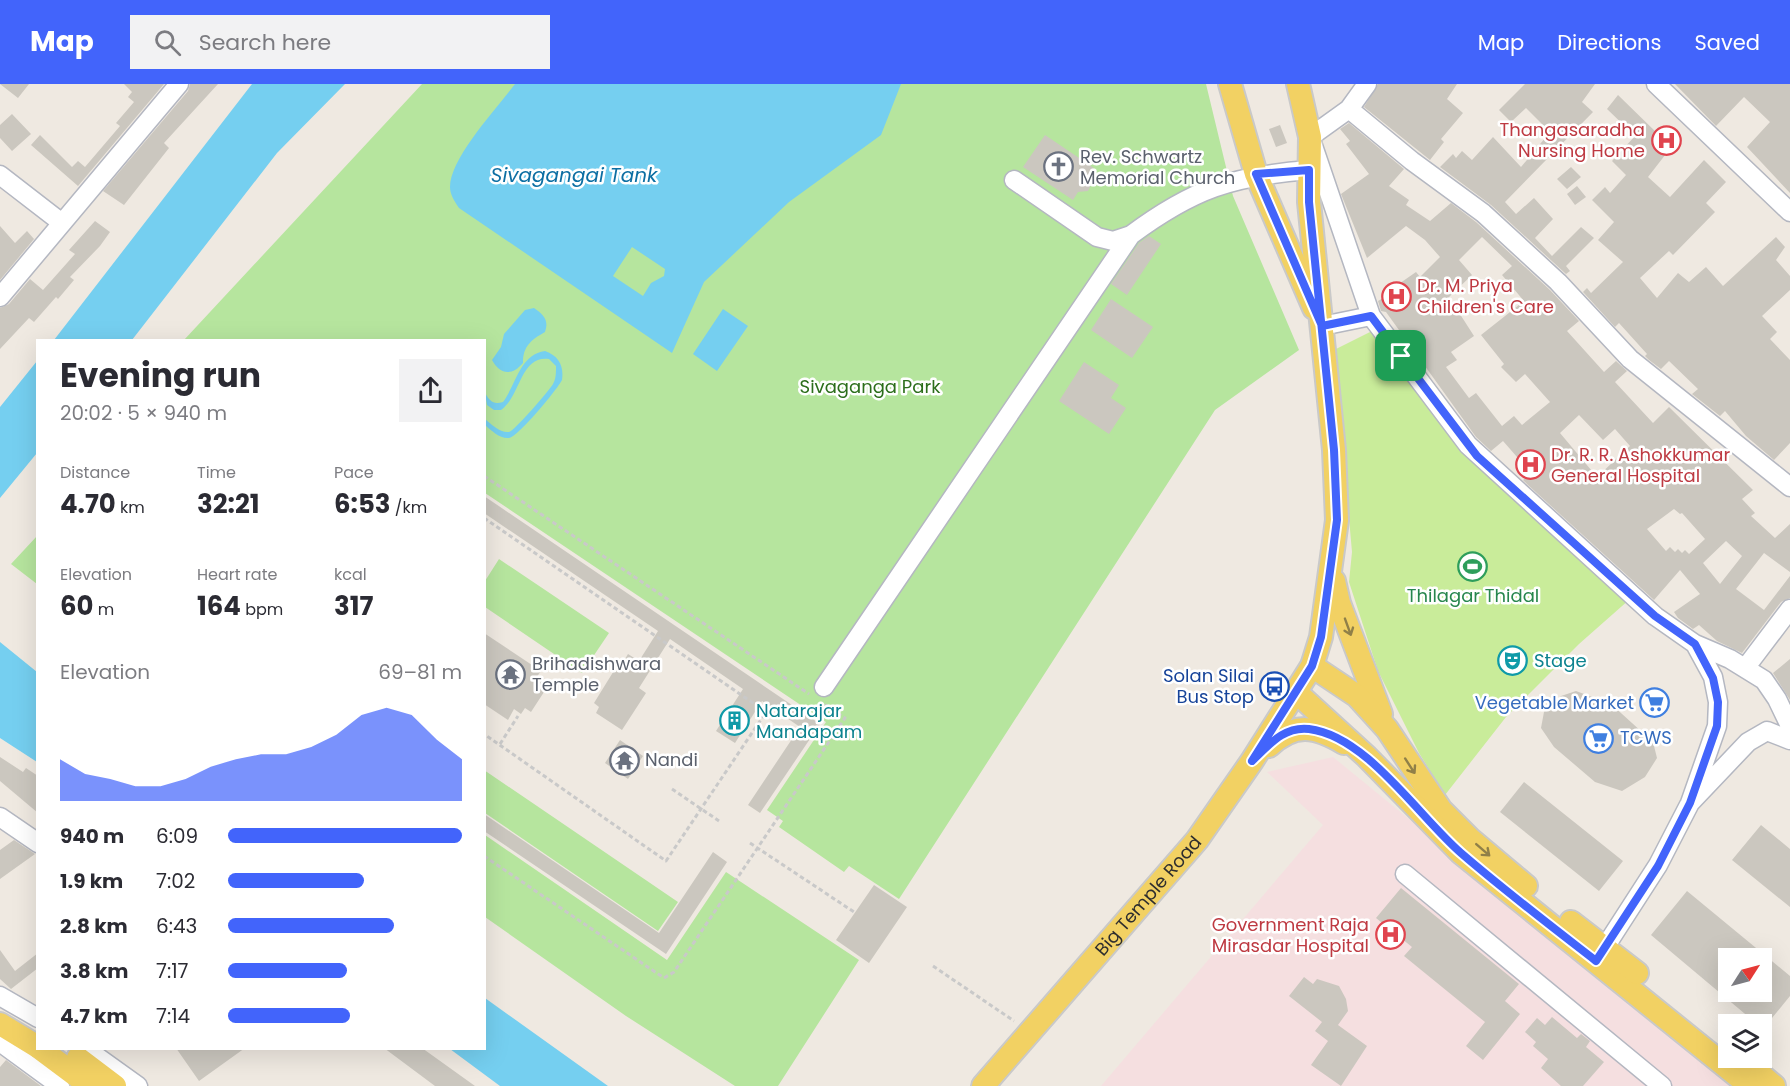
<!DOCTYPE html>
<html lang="en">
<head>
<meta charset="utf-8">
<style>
	body { margin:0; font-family:Poppins,sans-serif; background:#f2f2f3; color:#2b2b33; height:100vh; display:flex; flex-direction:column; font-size:22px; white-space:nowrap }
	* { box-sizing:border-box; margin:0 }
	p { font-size:20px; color:#7c7c81 }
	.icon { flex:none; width:33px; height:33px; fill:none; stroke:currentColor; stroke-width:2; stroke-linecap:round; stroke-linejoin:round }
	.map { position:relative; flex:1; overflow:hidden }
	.side { position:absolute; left:36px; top:255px; width:450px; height:711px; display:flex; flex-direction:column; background:#fff; border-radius:0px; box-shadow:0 6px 24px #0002 }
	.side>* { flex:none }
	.needle { width:39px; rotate:54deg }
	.fabs { position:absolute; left:1718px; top:864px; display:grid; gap:12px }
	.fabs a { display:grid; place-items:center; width:54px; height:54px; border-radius:0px; background:#fff; box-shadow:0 6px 24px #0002; font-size:30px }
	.pin { position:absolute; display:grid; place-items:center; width:51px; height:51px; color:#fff; margin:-26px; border-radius:12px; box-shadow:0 3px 9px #0006 }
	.round { display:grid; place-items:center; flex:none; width:63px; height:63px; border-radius:0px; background:#f2f2f3 }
	.head { display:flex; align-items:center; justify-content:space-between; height:102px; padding:0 24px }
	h1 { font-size:33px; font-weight:700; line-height:45px }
	.figures { display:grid; grid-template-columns:repeat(3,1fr); gap:9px; height:102px; padding:6px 24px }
	.figures div { display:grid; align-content:center }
	.figures b { font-size:26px; font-weight:700 }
	.figures small { font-size:16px; font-weight:400 }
	.figures p { font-size:16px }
	.chart { height:168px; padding:12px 24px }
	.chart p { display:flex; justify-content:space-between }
	.chart svg { width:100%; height:108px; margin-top:6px; fill:#4264fb; opacity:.7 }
	ul { padding:0 24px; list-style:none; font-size:20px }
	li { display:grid; grid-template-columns:96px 72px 1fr; align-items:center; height:45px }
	li i { height:15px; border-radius:8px; background:#4264fb }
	header { display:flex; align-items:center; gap:36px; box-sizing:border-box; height:84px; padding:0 30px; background:#4264fb; color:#fff }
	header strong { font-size:28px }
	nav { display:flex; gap:33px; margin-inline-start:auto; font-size:21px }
	.search { width:420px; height:54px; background:#f2f2f3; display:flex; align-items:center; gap:15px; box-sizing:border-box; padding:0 21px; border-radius:0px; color:#7c7c81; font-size:22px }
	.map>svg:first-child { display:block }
	.medical { fill:#f5dfe0 }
	.green { fill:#b6e59e }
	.pitch { fill:#c9ec9a }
	.water { fill:#75cff0; fill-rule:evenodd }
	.building { fill:#cbc7bf; fill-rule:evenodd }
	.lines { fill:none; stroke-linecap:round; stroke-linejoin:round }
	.minor-casing { stroke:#b4b7c1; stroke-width:21 }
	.major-casing { stroke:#c9c9c9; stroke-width:26 }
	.path { stroke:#c9c9c9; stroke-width:3; stroke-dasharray:4.5 3; stroke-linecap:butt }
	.minor { stroke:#fff; stroke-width:18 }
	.major { stroke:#f2d163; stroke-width:22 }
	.oneway { stroke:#908048 }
	.route-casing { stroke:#fff; stroke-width:12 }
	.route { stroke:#4264fb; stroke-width:8 }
	.labels { text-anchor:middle; stroke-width:5; stroke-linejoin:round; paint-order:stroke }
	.health-label { font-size:18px; fill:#be3a42; stroke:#fff; text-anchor:end }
	.worship-label { font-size:18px; fill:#5b616d; stroke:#fff; text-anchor:start }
	.park-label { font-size:18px; fill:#2c6e1b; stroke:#fff }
	.leisure-label { font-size:18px; fill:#27864d; stroke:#fff }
	.culture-label { font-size:18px; fill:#0d838f; stroke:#fff; text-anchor:start }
	.transit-label { font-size:18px; fill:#164399; stroke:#fff; text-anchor:end }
	.shop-label { font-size:18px; fill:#366cbe; stroke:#fff; text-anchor:end }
	.street-label { font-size:18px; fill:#2e2e2e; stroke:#fff }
	.water-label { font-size:20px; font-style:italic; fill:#0d6fa3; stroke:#fff }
</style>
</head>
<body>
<header>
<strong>Map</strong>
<div class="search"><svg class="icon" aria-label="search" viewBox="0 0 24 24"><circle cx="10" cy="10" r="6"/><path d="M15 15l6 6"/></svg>Search here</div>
<nav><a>Map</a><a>Directions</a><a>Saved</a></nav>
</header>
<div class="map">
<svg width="1790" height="1002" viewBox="0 0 1790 1002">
	<rect width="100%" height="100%" fill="#efe9e1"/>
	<path class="medical" d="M1333,673L1687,962L1736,1002H1101L1323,741L1267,688Z"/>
	<path class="green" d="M422,0H1206L1233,112L1299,266L1215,326L899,815L849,782L844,788L779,743L783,737L767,726L826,638L485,409L484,256H184Z
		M37,452V500L11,480Z
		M499,475L609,549L582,589L485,523V497Z
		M484,686L678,818L658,847L485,729Z
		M485,751L667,876L726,788L859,876L778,1002H735L626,932L485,833Z"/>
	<path class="pitch" d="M1372,247L1424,316L1630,515L1579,560L1506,633L1445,711L1419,669L1378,587L1349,498L1352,468L1334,266Z"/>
	<path class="water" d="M252,0H345L277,69L132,256H54Z
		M515,0H901L881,51L789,118L704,198L672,269L459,124C455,118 450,111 450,103C450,74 497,24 515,0ZM632,163L665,185L664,192L651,199L643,212L613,192Z
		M534,224C544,231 549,236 545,248C531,256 523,262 523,279C512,292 500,291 492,276L501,263L504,250L525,226Z
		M723,225L748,242L717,287L693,270Z
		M545,267C559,272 564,282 562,296C557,306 517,354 509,354C500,355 492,347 485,341V335C491,340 500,349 509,348C513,348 549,307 553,300C556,295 556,289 556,282L549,275C520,271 521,312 501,326H494L487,321L485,309C490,317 493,321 503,318C516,301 520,270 545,267Z
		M37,277V369L0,414V323Z
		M0,558L37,588V678L0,654Z
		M485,914L608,1002H500L450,965L484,964Z"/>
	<path class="building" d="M0,0H29L18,14Z
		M124,0H164L78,102L31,61L40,51L72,83L78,77L85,83L120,42L116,39L134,18L128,13L132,8Z
		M190,0H218L164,59L169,64L124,121L103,107L188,7Z
		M1378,0H1457L1447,15L1463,29L1441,55L1444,58L1430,76L1364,23Z
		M1525,0H1595L1582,18L1593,28L1505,118L1516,130L1534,114L1553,135L1535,154L1552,172L1581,143L1594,154L1566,182L1570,187L1566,190L1491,121L1440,83L1453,70L1456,74L1462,67L1472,76L1493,53L1521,83L1550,48L1526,24L1511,38L1499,26Z
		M1675,0H1790V109L1747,63L1770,38L1744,13L1716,42Z
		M1618,11L1659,51L1663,46L1676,57L1648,93L1670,113L1704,76L1726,98L1706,119L1715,128L1673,171L1669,167L1640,194L1657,214L1678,189L1689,198L1706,183L1723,202L1776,153L1785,163L1776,176L1790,192V206L1762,232L1777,248L1770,255L1790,276V359L1774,376L1746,352L1725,327L1720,332L1692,310L1698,305L1669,277L1661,285L1649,276L1645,272L1647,270L1619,239L1615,243L1583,208L1587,204L1591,209L1623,178L1598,156L1614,138L1592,116L1605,103L1610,109L1626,91L1612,77L1635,52L1607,25Z
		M12,30L31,50L12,67L0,54V41Z
		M1349,39L1404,85L1389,102L1409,116L1406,121L1430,137L1451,119L1476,138L1550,206L1579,237L1567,247L1604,288L1616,277L1627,287L1615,298L1653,339L1669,323L1753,406L1742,415L1755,429L1751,432L1775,454L1790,440V488L1764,469L1736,505L1764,526L1790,492V514L1781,518L1742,569L1717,557L1699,541L1693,545L1678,534L1674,528L1700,510L1680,486L1654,516L1528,401L1523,396L1531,389L1503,357L1491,367L1476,353L1386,228L1381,227L1378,217L1385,213L1383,211L1416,188L1420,193L1440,173L1425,156L1406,142L1367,174L1341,110L1369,90L1346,60L1350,57L1340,45ZM1482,153L1512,182L1502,191L1524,217L1481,251L1504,280L1501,283L1516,298L1525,290L1550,318L1522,341L1514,332L1502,342L1476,309L1469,314L1446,283L1457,276L1451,268L1474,252L1449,213L1472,191L1459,176ZM1579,331L1603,356L1615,345L1630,362L1597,393L1560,349ZM1674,425L1680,430L1682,429L1705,455L1689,470L1685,466L1682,469L1678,465L1675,468L1670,463L1666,467L1647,445ZM1726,457L1742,472L1720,500L1703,479Z
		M1280,41L1287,59L1276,63L1269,45Z
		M1045,51L1094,84L1088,93L1091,101L1088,107L1078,108L1073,116L1023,83Z
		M1571,83L1581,93L1567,105L1557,95Z
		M1577,102L1586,113L1575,121L1567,110Z
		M95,137L110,148L100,162L70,193L74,196L58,215L56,213L34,238L29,234L0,265V224L9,220L30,195L43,206L75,170L69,166Z
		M0,142L15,159L27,147L34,155L0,196Z
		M1149,152L1161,160L1127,211L1111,200L1139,159Z
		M1111,215L1153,243L1132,274L1091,246Z
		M1084,278L1119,301L1111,314L1126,324L1109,350L1059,317Z
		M484,412L820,640L760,729L748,721L800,643L762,617L735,659L716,647L743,605L670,555L639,604L646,609L622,646L596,629L599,623L594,619L615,585L618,587L628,570L639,577L658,547L484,429Z
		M484,549L541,587L536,594L543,598L539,604L544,608L531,628L525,624L521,630L514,625L508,636L484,620Z
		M1790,575V616L1773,589Z
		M1576,607L1611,620L1653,658L1657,674L1645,693L1622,707L1595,698L1554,663L1541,644L1544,628L1561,612Z
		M620,656L643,672L628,695L605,679Z
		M0,673L23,688L26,684L38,692V729L0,697Z
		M1524,698L1623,777L1599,807L1500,728Z
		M484,730L659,849L713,768L727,778L666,870L484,747Z
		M1761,741L1790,765V823L1732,776Z
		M14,756L35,770L0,795V766Z
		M874,801L907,823L869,879L836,856Z
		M1401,804L1519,900L1505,917L1520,930L1483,976L1466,962L1485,938L1404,872L1412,863L1376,834Z
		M1687,807L1790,892V912L1763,945L1651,851ZM1728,874H1761V908H1728Z
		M0,866L15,887L38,869V884L11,905L0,895Z
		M1304,893L1313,900L1317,895L1339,902L1346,915L1348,927L1338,941L1367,962L1341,1002L1311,981L1328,957L1315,947L1322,938L1289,912Z
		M1552,933L1577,954L1581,950L1590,957L1586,963L1604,978L1583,1002H1561L1541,984L1548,975L1533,962L1536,958L1525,948L1537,934L1545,941Z
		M176,964H245L199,997Z
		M384,964H422L475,1002H435Z
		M6,976L41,1002H0V983Z"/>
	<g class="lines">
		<defs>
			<path id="minor" d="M1367,0L1349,25L1310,53L1371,232L1468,361L1655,532L1695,560L1730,575L1764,596L1777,615L1790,642
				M1656,0L1790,128
				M1349,25L1412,77L1483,129L1558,198L1630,275L1790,403
				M0,91L62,139
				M1014,96L1097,153L1113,157L1131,151
				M0,213L179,0
				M1322,242L1371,232
				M1746,583L1790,525
				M824,603L1131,151C1193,105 1232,92 1309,86
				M1690,719L1748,658L1767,647L1790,656
				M0,733L38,759
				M1405,790L1662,1002
				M1598,874L1658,781L1690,719L1717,642L1718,618L1713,593L1695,560
				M0,912L38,934
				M0,958L60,1002
				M85,964L138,1002"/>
			<g id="major">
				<path d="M1230,0L1256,90L1314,224"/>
				<path d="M1334,497L1339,519L1381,630"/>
				<path d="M1312,582L1357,612L1387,645L1441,726L1470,755L1526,802"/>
				<path d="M1297,609L1366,672L1461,769L1750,1002"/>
				<path d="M1269,662C1295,638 1315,642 1344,659"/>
				<path d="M1571,838L1637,889"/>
				<path d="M0,940L38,963"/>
				<path d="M39,964L90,1002"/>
				<path d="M78,974L115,1002"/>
				<path d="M1741,974L1774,1002"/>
				<path id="s1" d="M983,1002L1197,756L1252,677L1312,582L1321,553L1337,436L1334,366L1309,118L1310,53L1298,0"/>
			</g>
		</defs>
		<use href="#minor" class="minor-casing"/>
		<use href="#major" class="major-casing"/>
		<path class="path" d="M484,392L809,610
			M484,434L766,628L666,777L484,650
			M500,660L518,632
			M672,705L719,737
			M750,759L854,828
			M484,772L664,894L674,888L845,634L822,619
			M933,882L1014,937"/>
		<use href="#minor" class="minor"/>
		<use href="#major" class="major"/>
	</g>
	<defs><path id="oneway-shaft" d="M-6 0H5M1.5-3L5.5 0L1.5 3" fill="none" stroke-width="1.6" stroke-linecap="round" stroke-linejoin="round" transform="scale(1.5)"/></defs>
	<g class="oneway">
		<use href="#oneway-shaft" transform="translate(1348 543) rotate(70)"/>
		<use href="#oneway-shaft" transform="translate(1410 682) rotate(57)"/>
		<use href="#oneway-shaft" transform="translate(1483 766) rotate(41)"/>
	</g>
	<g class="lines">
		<defs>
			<path id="route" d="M1401,272L1371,232L1322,242L1256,90L1309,86V118L1334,366L1337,436L1321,553L1312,582L1252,677C1269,661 1284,642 1309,645C1367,652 1419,733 1461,769C1505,807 1551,842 1596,877L1658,782L1690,719L1717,642L1718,618L1713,594L1695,560L1655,532L1477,372L1401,272"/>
		</defs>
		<use href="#route" class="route-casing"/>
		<use href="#route" class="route"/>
	</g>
	<defs>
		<symbol id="hospital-ring" viewBox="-11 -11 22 22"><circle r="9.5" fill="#fff" stroke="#e0444e" stroke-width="1.5"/><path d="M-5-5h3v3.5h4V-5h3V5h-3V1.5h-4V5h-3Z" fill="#e0444e"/></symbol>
		<symbol id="church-ring" viewBox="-11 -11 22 22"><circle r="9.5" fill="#fff" stroke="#6b7280" stroke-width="1.5"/><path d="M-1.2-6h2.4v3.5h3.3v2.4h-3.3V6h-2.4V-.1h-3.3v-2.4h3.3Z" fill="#6b7280"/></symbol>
		<symbol id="stadium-ring" viewBox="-11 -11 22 22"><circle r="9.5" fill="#fff" stroke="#2e9e5b" stroke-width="1.5"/><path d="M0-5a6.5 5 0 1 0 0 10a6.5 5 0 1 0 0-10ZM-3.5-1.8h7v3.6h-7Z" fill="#2e9e5b"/></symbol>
		<symbol id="theatre-ring" viewBox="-11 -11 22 22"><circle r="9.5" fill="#fff" stroke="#0f9aa8" stroke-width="1.5"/><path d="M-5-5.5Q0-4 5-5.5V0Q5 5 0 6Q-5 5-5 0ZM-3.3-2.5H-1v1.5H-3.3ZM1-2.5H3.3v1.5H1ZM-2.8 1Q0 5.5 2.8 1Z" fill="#0f9aa8"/></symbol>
		<symbol id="temple-ring" viewBox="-11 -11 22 22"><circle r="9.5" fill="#fff" stroke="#6b7280" stroke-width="1.5"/><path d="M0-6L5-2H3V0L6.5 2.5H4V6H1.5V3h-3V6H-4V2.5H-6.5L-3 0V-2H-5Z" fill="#6b7280"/></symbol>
		<symbol id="bus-ring" viewBox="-11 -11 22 22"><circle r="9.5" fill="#fff" stroke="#1a4fb4" stroke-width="1.5"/><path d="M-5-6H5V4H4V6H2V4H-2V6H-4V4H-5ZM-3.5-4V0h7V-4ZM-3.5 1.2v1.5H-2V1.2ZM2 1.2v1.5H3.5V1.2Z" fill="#1a4fb4"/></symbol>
		<symbol id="supermarket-ring" viewBox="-11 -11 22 22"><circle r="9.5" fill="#fff" stroke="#3f7fe0" stroke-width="1.5"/><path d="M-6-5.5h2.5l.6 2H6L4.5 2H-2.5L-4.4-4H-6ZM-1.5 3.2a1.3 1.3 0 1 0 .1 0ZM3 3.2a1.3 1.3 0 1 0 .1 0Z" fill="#3f7fe0"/></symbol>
		<symbol id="building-ring" viewBox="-11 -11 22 22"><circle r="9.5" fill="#fff" stroke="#0f9aa8" stroke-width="1.5"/><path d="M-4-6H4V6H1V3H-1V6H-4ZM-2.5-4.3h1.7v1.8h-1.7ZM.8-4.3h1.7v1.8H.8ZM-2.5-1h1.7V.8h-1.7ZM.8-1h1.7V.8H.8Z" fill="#0f9aa8"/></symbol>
	</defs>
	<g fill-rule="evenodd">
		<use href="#hospital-ring" x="1650" y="40" width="33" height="33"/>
		<use href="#church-ring" x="1042" y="66" width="33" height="33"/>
		<use href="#hospital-ring" x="1380" y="196" width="33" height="33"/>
		<use href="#hospital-ring" x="1514" y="364" width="33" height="33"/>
		<use href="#stadium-ring" x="1456" y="466" width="33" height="33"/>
		<use href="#theatre-ring" x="1496" y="560" width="33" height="33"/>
		<use href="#temple-ring" x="494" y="574" width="33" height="33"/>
		<use href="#bus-ring" x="1258" y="586" width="33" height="33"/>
		<use href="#supermarket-ring" x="1638" y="602" width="33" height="33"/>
		<use href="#building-ring" x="718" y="620" width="33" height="33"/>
		<use href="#supermarket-ring" x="1582" y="638" width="33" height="33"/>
		<use href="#temple-ring" x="608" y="660" width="33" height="33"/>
		<use href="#hospital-ring" x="1374" y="834" width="33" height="33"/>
	</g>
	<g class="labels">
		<g class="health-label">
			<text x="1645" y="52">Thangasaradha<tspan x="1645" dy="21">Nursing Home</tspan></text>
			<text x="1417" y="208" text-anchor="start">Dr. M. Priya<tspan x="1417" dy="21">Children's Care</tspan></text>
			<text x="1551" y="377" text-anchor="start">Dr. R. R. Ashokkumar<tspan x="1551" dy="21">General Hospital</tspan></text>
			<text x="1369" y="847">Government Raja<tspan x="1369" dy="21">Mirasdar Hospital</tspan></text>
		</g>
		<g class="worship-label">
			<text x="1080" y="79">Rev. Schwartz<tspan x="1080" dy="21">Memorial Church</tspan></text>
			<text x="532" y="586">Brihadishwara<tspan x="532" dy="21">Temple</tspan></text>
			<text x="645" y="682">Nandi</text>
		</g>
		<g class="park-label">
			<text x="870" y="309">Sivaganga Park</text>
		</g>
		<g class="leisure-label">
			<text x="1473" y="518">Thilagar Thidal</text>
		</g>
		<g class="culture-label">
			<text x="1534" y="583">Stage</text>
			<text x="756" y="633">Natarajar<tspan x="756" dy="21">Mandapam</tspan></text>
		</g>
		<g class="transit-label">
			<text x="1254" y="598">Solan Silai<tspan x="1254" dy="21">Bus Stop</tspan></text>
		</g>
		<g class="shop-label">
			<text x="1634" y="625">Vegetable Market</text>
			<text x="1620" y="660" text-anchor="start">TCWS</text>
		</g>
		<g class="street-label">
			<text dy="6" stroke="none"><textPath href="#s1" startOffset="252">Big Temple Road</textPath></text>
		</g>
		<g class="water-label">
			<text x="574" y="98">Sivagangai Tank</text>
		</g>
	</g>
</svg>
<div class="fabs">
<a><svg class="needle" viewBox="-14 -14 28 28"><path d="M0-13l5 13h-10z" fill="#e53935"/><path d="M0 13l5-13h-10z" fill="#7c7c81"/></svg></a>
<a><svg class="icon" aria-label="layers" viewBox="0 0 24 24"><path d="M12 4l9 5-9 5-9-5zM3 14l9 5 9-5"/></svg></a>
</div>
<div class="pin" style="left:1401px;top:272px;background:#1e9e55"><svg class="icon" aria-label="arrive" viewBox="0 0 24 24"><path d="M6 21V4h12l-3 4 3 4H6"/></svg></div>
<section class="side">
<div class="head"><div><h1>Evening run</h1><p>20:02 · 5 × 940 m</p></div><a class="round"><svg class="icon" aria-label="share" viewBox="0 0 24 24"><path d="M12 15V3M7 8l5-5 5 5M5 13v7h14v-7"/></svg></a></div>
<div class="figures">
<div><p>Distance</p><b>4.70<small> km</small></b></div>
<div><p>Time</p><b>32:21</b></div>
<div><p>Pace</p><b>6:53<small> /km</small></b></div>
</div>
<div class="figures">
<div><p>Elevation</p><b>60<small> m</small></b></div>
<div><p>Heart rate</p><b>164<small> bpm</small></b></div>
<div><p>kcal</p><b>317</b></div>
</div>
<div class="chart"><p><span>Elevation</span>69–81 m</p>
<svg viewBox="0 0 160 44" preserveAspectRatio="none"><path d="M0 44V27L10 33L20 35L30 38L40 38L50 35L60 30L70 27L80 25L90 25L100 22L110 17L120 9L130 6L140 9L150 19L160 27V44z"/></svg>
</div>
<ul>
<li><b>940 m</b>6:09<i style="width:100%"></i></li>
<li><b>1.9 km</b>7:02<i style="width:58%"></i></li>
<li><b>2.8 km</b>6:43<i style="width:71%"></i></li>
<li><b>3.8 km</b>7:17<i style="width:51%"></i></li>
<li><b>4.7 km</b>7:14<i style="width:52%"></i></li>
</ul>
</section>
</div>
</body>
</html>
